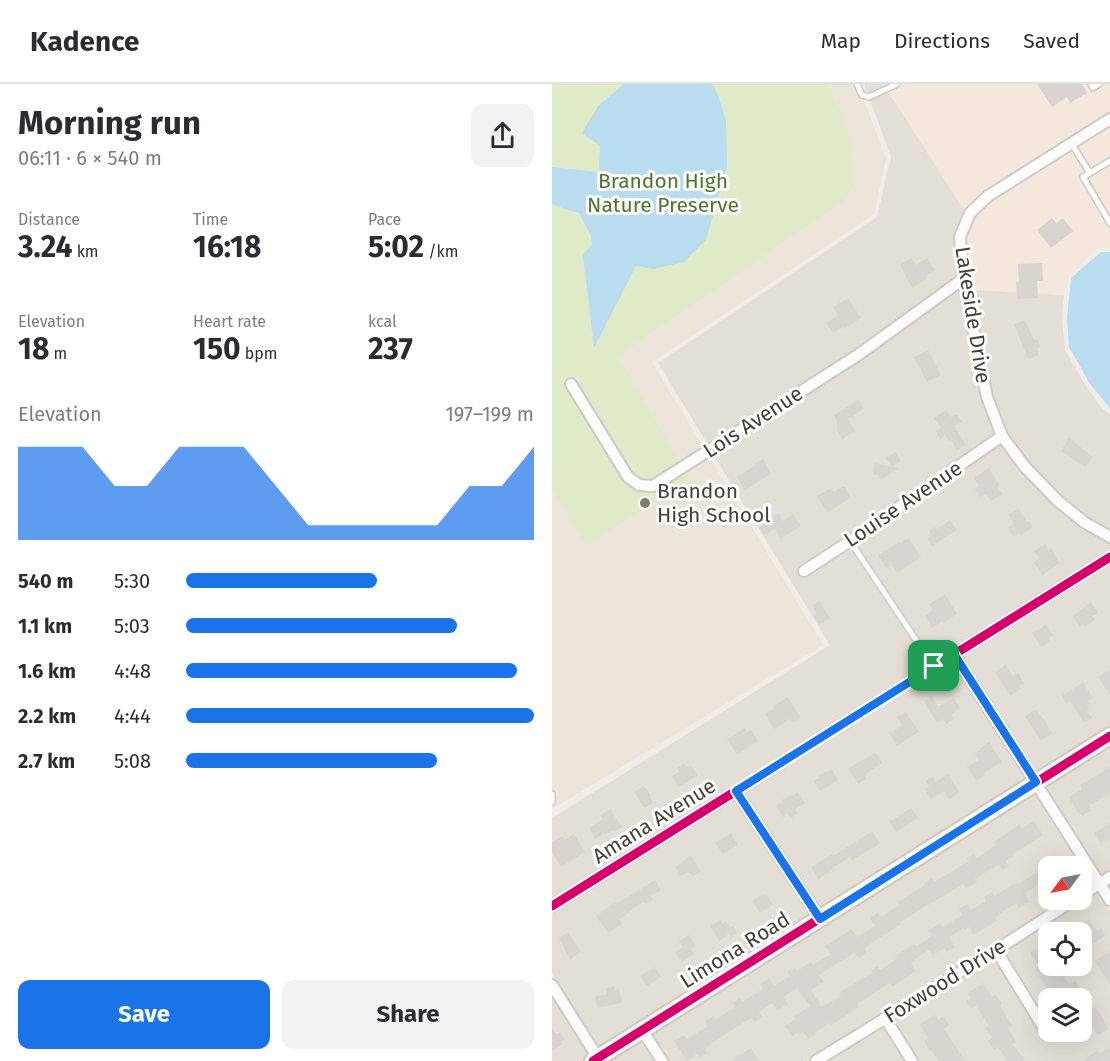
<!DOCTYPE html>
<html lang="en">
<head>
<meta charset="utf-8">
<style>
	body { margin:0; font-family:"Fira Sans",sans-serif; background:#f2f2f3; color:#2b2b33; height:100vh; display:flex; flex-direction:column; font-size:22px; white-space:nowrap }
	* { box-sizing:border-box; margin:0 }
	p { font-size:20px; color:#7c7c81 }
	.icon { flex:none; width:33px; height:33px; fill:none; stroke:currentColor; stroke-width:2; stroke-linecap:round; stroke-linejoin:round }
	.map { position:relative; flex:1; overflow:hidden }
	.drawer { display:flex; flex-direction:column; background:#fff; width:552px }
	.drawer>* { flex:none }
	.needle { width:39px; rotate:238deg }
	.buttons { position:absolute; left:486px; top:772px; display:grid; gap:12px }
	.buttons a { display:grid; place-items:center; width:54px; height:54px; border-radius:12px; background:#fff; box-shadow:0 6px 24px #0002; font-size:30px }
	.pin { position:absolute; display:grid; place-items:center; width:51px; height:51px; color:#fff; margin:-26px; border-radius:12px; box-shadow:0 3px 9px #0006 }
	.round { display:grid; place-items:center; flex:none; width:63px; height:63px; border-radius:12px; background:#f2f2f3 }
	.summary { display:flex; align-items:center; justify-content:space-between; height:102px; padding:0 18px }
	h1 { font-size:33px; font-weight:700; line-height:45px }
	.stats { display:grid; grid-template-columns:repeat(3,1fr); gap:9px; height:102px; padding:6px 18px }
	.stats div { display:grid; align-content:center }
	.stats b { font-size:30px; font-weight:700 }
	.stats small { font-size:16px; font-weight:400 }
	.stats p { font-size:16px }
	.chart { height:168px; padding:12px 18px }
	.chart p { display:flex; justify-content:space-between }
	.chart svg { width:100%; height:108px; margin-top:6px; fill:#1a73e8; opacity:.7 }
	.action { display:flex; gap:12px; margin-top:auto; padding:12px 18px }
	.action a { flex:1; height:69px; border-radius:12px; background:#1a73e8; color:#fff; font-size:24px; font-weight:700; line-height:69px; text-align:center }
	.action a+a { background:#f2f2f3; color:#2b2b33 }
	ul { padding:0 18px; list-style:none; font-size:20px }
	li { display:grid; grid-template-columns:96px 72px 1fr; align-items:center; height:45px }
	li i { height:15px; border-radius:8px; background:#1a73e8 }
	header { display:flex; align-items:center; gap:36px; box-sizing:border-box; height:84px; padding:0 30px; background:#fff; border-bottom:2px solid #e1e1e2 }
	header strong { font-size:28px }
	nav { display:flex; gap:33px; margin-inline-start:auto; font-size:21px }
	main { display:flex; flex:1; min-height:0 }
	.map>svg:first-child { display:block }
	.residential { fill:#e4dfd6; fill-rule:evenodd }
	.commercial { fill:#f3e8db }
	.education { fill:#ebe4d8 }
	.green { fill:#dfeac9 }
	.water { fill:#b9dcee }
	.building { fill:#d8d4d0 }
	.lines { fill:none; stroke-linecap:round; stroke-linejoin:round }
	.lane-casing { stroke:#cecbc6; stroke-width:8 }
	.street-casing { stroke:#cecbc6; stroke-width:14 }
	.secondary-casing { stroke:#cfcac0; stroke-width:20 }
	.lane { stroke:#fdfcfc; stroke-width:5 }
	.street { stroke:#fdfcfc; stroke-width:10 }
	.secondary { stroke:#f6f4ee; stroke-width:16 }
	.cycleway-casing { stroke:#fff; stroke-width:13 }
	.cycleway { stroke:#d6006c; stroke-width:9 }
	.route-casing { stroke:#fff; stroke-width:12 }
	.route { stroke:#1a73e8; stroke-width:8 }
	.poi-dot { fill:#817b74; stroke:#fff; stroke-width:2 }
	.labels { text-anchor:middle; stroke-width:6; stroke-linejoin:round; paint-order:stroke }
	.park-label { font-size:21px; fill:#4a7729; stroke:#fff }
	.street-label { font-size:21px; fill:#453e35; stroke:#fff }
	.poi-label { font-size:21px; fill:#453e35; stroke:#fff; text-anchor:start }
</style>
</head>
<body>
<header>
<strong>Kadence</strong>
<nav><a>Map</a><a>Directions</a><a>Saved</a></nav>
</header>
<main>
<section class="drawer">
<div class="summary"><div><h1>Morning run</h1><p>06:11 · 6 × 540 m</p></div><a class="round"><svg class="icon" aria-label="share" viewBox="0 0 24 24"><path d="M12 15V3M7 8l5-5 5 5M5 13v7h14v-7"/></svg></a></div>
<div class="stats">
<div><p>Distance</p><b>3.24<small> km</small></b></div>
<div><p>Time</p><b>16:18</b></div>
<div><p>Pace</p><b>5:02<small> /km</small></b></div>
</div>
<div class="stats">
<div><p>Elevation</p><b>18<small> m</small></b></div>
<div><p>Heart rate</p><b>150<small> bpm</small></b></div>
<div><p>kcal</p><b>237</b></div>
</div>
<div class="chart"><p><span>Elevation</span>197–199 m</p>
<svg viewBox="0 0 160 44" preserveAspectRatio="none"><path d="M0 44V6L10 6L20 6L30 22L40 22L50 6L60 6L70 6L80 22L90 38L100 38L110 38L120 38L130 38L140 22L150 22L160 6V44z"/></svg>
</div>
<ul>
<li><b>540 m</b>5:30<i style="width:55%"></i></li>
<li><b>1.1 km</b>5:03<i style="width:78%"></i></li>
<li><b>1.6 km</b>4:48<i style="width:95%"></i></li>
<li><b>2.2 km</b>4:44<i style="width:100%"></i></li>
<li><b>2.7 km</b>5:08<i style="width:72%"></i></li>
</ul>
<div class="action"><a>Save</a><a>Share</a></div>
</section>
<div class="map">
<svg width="558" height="977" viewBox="0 0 558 977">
	<rect width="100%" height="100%" fill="#f0ede9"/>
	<path class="residential" d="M312,0H329L345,21L413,127L402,154L405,193L303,266L156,361L106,279L325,133L339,73Z
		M407,205L430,315L443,351L295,453L244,486L250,494L301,461L449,360L469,387L502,421L529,443L558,459V467L0,816V734L278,561L161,370L309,275Z
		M427,206L512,211L510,233L513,266L534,302L551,325L558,330V446L536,434L510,413L478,380L456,349L441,311L420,211Z
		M558,479V646L487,691L410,571Z
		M400,578L477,697L270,828L192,708Z
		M558,658V787L550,792L492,699Z
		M482,706L540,798L530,805V783H496V816H512L441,862L254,977H117L98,947Z
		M182,715L260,834L48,966L0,890V828Z
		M546,807L558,827V977H367L341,936L441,874L494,958L504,952L501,948H530V915H496V940L451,868ZM496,849H530V882H496Z
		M0,912L38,972L31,977H0Z
		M331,942L353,977H274Z
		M88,954L103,977H51Z"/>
	<path class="commercial" d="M329,0H558V28L434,107L413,127L345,21Z
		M558,41V163L546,165L515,193L512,211L427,206L417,175L416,149L423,132L440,116Z"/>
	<path class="education" d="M0,0H306L334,75L322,130L100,278L271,561L0,725Z"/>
	<path class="green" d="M0,0H276L295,44L302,100L293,116L66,272L138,396L34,461L0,406Z"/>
	<path class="water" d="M72,0H160L166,11L174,37L175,83L154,156L132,178L102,185L84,182L42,264L31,171L40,160L39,152L27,129L13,125L0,120V83L47,88L48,62L30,49L46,22Z
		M549,168H558V324L538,300L517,263L515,233L519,194Z"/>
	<path class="building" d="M485,0H530L535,9L518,19L515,13L500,23Z
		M500,134L504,139L511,134L521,147L499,164L485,146Z
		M359,174L364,181L375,174L383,186L374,192L376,194L360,204L348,181Z
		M490,179L491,197H485L486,214L465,215L464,198H467L466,180Z
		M296,214L309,234L292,245L291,243L281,249L274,239L286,231L281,223Z
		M473,236L482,256L485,255L488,263L485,264L487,271L476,275L462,240Z
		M376,266L389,291L375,298L362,273Z
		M306,316L312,325L296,335L303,347L290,355L285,347V337L282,331Z
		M394,326L399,333L404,330L410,338L402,342L414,361L405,366L399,356L397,357L393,351L388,355L384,348L389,344L382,334Z
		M517,354L541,373L533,383L509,367Z
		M344,368L349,377L340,383L347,384L329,396L326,391L321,390L323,379L340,383L334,374Z
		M211,375L219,390L192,407L185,393L199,384L204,381L203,379Z
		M437,384L447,401L445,402L450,410L439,417L434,410L428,413L423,405L427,402L422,394Z
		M292,402L299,413L276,429L265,412L279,404L282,408Z
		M466,424L475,438L477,437L481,444L469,451L467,449L461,452L456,444L462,440L456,431Z
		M226,429L231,437L241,430L249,442L229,455L223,445L212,451L207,444L218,437L217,435Z
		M398,436L405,446L380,462L375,454L379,452L377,447L383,443L385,445Z
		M357,454L369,473L345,489L339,481L334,484L326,471L347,458L348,459Z
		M493,460L497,466L499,464L508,479L490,491L482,478L487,474L482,467Z
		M393,510L405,530L391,539L390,537L380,544L373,532L381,526L377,520Z
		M267,517L278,534L267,541L261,531L264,529L260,522Z
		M539,518L546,529L540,532L543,536L533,543L531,540L528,543L521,532Z
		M494,541L501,551L497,554L499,557L489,563L480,549Z
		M454,581L461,592L466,589L472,599L467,602L469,605L458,612L443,588Z
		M558,585V611L546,593Z
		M531,598L541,614L536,617L537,619L535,621L537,625L535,626L540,634L532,639L518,617L514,620L510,612Z
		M380,612L386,622L390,620V621L402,614L408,624L399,631L402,635L394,640L391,635L385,639L372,618Z
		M236,613L249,634L241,639L238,635L222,645L213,630L222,624L221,622Z
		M484,625L492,636H493L500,650L489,657L473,632Z
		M354,628L367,648L345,662L337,650L350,641L345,633Z
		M193,644L195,648L199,646L206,657L185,671L175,655Z
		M437,658L450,678L432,689L433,691L424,697L415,683L427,676L423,669L428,666L427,665Z
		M323,668L330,679L312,691L314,695L306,700L296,685Z
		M132,679L134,683L139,681L146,692L126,703L120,692L127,688L125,684Z
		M558,683V709L537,722L540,726L530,732L527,728L526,729L517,713L530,705L528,701Z
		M280,686L286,696L268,707L261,697L267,694L266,692L274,687L275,688Z
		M396,690L408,709L397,716L392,707L379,715L372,705L377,702L374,697L381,692L384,698Z
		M91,702L93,705L94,704L99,712L98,713L101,719L92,724L82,708Z
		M246,708L253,719L243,725L246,729L239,734L236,729L231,733L224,722L230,718L229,717L239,710L240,712Z
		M359,724L366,734L344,748L337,738Z
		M58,725L70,743L62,748L61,746L53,751L52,749L43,755L37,744L51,735L48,731Z
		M482,737L491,751L461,770L462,772L454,777L457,782L450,786L447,781L440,785V784L423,795L425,798L414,804L411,800L348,838L349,840L312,864L315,869L307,874L302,869L267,891L272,898L259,906L270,923L289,912L287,909L321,888L319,886L326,882L328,886L345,875L343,872L362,860L364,862L380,852L376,847L388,839L391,843L410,831L407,825L415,820L419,826L434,817L432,813L440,808L442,812L463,799L464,801L496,782V794L473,809L475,812H474L477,818L467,824L464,819L443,833L445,837L422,851L417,843L412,846L411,844L397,853L403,863L395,868L392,864L381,871L377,866L363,875L364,876L359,879L364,887L340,903L338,899L305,920L307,923L280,941L278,939L263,948L264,950L256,955L251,948L246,951L245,949L240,953L233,942L244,935L242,932L258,922L245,904L231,913L236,920L225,927L220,919L207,928L211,933L202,938L199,934L157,961L158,962L153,965L156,969L148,974L145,970L135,977L122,957L132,951L135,955L156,942L153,937L161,932L163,936L183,923L180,919L188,914L190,918L211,905L208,900L217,894L222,902L238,892L235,888L243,883L245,887L259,878L261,881L277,871L278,870L273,862L291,851L300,845L305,853L323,842L318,834L326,829L329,833L348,821L346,818L373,801L372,799L380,794L382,798L417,777L414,774L422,769L425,774L444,761L442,758L468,740L470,744Z
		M558,739V754L549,759L542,749Z
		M320,747L327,758L326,761L300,776L298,773L280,784L281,786L266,795L259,783L280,770L281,772Z
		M179,749L186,761L171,770L163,759Z
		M22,750L33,768L9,783L0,768V758L10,752L13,756Z
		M139,771L149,788L141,792L136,788L129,792L124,783Z
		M103,796L109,806L98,812L101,816L94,820L92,818L76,828L77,829L67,835L70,840L56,849L44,832L61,820L69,817Z
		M213,809L221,821L208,829L200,817Z
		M537,835L545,847L549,844L554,852L535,863L530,854V849H526L523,844Z
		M168,836L171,840L174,838L178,843L181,842L186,849L179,854L177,850L167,857L158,842Z
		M16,848L29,868L18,875L7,854Z
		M137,851L144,862L139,865L142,870L130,878L123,868L131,863L127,857Z
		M494,859L496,863V882H506L517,900L523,897L531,911L525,915H502L483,885L487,882L478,869Z
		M558,867V901L543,877Z
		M103,883L109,893L95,902L88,892Z
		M431,899L440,913L444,910L450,920L448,922L460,941L456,944L464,958L460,960L474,977H455L446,963L442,966L436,957L440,954L434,944L437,942L424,922L419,925L414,917L419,915L416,909Z
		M62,902L63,906L67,905L70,919L45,924L43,912L55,910L54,904Z
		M544,923L557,945L546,951L533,929Z
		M383,931L386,936L391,932L397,941L392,945L413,977H387L379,966L378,967L372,957L376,954L367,940Z
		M0,944L4,950L8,948L13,955L9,958L10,960L0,967Z
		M558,962V977H531L545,966L548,970Z
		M199,964L207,977H179Z"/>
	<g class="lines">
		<defs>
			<path id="lane" d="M305,0L310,11L317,13L345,0
				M539,0L541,4L547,0
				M519,59L538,89
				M558,77L531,93L558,139
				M298,457L382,583
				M0,710V718"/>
			<path id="street" d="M558,35L436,112L418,129L408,153L411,195L435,313L450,352L473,383L506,417L532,438L558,453
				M19,300L76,393L87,401L101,402L306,271L411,195
				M252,487L298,457L450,352
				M402,570L558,816
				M184,707L268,835
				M530,811L558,793
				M0,822L558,473
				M444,866L496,951
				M0,901L46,974
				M333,934L360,977
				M90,946L110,977
				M264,977L444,866L522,816"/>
			<path id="secondary" d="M41,977L558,652"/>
		</defs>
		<use href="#lane" class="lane-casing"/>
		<use href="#street" class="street-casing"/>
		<use href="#secondary" class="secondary-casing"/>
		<use href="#lane" class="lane"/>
		<use href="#street" class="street"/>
		<use href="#secondary" class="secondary"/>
		<defs>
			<path id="cycleway" d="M0,822L558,473
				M41,977L558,652"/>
		</defs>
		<use href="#cycleway" class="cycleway-casing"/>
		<use href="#cycleway" class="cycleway"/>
	</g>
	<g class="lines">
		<defs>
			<path id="route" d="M402,570L484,698L268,835L184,707Z"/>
		</defs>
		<use href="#route" class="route-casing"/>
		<use href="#route" class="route"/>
	</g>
	<circle class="poi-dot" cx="93" cy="419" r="6"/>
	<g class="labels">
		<g class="park-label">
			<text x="111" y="104">Brandon High<tspan x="111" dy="24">Nature Preserve</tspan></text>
		</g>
		<g class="street-label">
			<text transform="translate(421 231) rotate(81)" y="7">Lakeside Drive</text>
			<text transform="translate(201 338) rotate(-33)" y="7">Lois Avenue</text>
			<text transform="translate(351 420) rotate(-34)" y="7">Louise Avenue</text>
			<text transform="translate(102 737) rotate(-32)" y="7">Amana Avenue</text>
			<text transform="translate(183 866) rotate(-32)" y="7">Limona Road</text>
			<text transform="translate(393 897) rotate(-32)" y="7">Foxwood Drive</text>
		</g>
		<g class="poi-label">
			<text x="105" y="414">Brandon<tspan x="105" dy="24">High School</tspan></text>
		</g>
	</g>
</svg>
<div class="buttons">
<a><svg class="needle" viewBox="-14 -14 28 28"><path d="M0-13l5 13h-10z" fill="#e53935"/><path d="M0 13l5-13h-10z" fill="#7c7c81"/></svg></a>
<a><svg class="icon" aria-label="locate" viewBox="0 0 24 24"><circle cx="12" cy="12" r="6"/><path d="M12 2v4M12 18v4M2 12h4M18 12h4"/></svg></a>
<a><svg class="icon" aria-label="layers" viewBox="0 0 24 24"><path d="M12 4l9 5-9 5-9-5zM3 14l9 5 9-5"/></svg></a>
</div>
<div class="pin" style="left:382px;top:582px;background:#1e9e55"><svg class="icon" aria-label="arrive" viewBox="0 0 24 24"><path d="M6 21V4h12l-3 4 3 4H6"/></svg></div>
</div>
</main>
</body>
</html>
